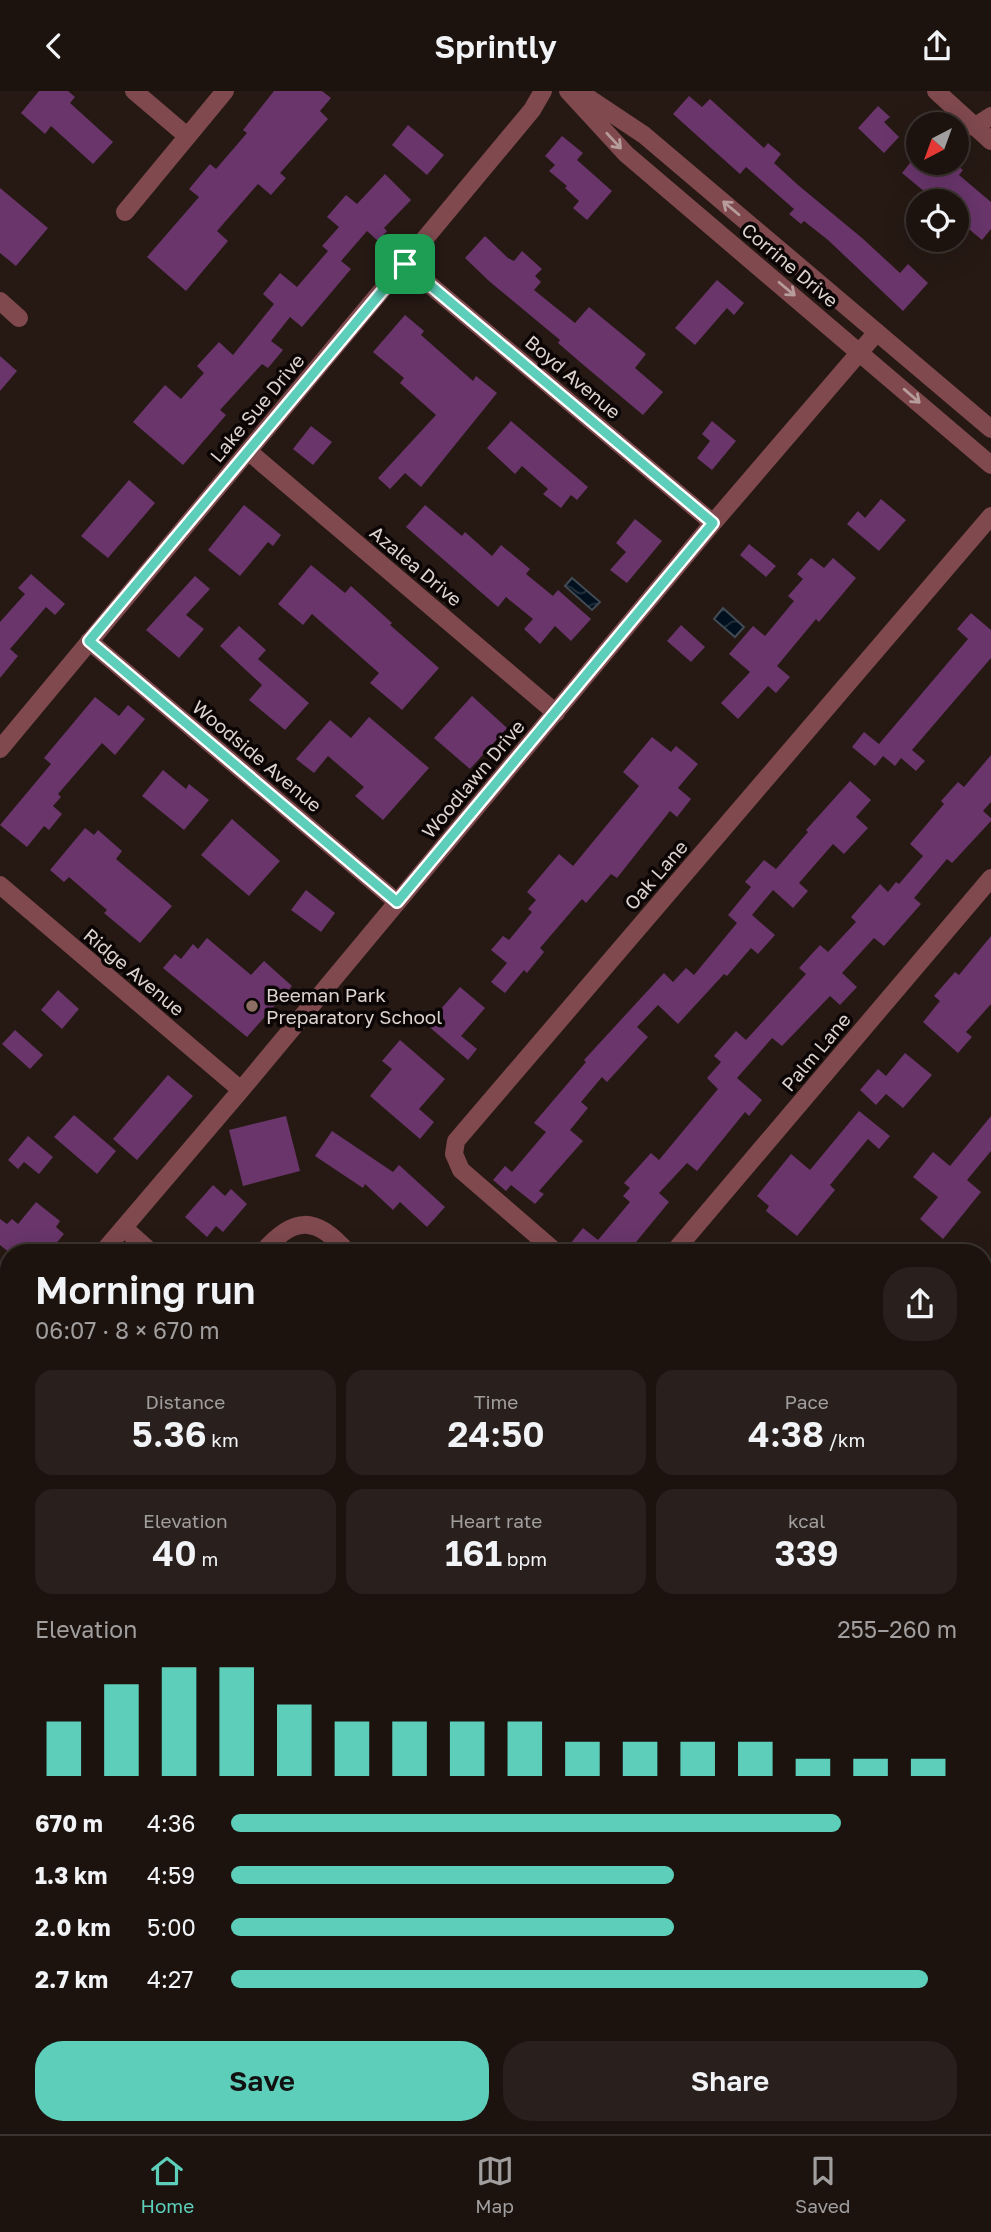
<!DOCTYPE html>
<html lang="en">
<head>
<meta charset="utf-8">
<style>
	body { margin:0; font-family:"Golos Text",sans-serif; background:#29201d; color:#f1f3f6; height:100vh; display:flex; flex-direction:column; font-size:26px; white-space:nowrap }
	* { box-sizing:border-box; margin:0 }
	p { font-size:23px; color:#a09e9e }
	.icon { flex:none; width:38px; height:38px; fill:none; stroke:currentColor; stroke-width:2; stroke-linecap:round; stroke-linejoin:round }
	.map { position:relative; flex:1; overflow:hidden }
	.panel { position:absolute; left:0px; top:1153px; width:992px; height:891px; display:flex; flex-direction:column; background:#1c130f; border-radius:28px 28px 0 0; box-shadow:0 7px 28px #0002,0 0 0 2px #3a322f }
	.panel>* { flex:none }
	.needle { width:46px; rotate:221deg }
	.controls { position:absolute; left:906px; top:21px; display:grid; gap:14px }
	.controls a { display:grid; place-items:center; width:63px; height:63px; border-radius:50%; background:#1c130f; box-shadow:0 7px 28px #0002,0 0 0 2px #3a322f; font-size:35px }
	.pin { position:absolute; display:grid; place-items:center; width:60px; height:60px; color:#fff; margin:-30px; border-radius:14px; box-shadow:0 4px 10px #0006 }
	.round { display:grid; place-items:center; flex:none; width:74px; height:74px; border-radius:28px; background:#29201d }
	.head { display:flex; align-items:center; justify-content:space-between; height:119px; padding:0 35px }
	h1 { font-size:38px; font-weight:600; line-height:52px }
	.stats { display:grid; grid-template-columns:repeat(3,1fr); gap:10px; height:119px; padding:7px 35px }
	.stats div { display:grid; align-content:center; border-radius:18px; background:#29201d; text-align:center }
	.stats b { font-size:35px; font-weight:600 }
	.stats small { font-size:19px; font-weight:400 }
	.stats p { font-size:19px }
	.chart { height:196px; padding:14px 35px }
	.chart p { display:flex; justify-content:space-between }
	.chart svg { width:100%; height:126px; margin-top:7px; stroke:#5dceb9; stroke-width:6 }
	.button { display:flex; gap:14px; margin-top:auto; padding:14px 35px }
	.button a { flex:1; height:80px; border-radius:28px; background:#5dceb9; color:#111; font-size:28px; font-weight:600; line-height:80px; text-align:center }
	.button a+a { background:#29201d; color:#f1f3f6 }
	ul { padding:0 35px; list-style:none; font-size:23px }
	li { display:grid; grid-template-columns:112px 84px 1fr; align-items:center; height:52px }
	li i { height:18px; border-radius:9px; background:#5dceb9 }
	header { display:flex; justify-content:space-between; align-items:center; height:91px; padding:0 35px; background:#1c130f; font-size:32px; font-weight:600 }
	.dock { display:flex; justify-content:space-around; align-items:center; height:98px; border-top:2px solid #3a322f; background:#1c130f; font-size:19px; color:#a09e9e }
	.dock a { display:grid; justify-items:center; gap:4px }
	.dock .current { color:#5dceb9 }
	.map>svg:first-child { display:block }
	.water { fill:url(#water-waves); stroke:#424a53; stroke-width:2 }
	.building { fill:#69356b }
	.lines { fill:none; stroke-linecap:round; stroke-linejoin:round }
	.minor { stroke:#7f494e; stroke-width:18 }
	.oneway { stroke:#b69c9b }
	.route-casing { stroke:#fff; stroke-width:14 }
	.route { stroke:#5dceb9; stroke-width:9 }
	.education-dot { fill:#8d6e63; stroke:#0b0605; stroke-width:2.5 }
	.labels { text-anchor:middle; stroke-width:7; stroke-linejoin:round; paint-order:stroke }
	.street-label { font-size:19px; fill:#dbd3cf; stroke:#0b0605 }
	.poi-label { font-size:19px; fill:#dbd3cf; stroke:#0b0605; text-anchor:start }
</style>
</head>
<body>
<header><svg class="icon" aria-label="back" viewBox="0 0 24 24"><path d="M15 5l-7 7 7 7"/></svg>Sprintly<svg class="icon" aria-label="share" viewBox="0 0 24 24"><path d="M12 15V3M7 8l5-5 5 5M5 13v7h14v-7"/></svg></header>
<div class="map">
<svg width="991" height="2043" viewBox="0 0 991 2043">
	<defs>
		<pattern id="water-waves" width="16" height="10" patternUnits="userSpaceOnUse" patternTransform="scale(1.75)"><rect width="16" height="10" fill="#00101e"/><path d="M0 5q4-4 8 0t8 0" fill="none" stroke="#25323e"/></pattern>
	</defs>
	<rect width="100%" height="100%" fill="#261914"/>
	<path class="water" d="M572,487L600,511L592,519L565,495Z
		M723,517L744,536L735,546L714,528Z
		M0,1463L9,1467V2035H510L522,2043H0Z"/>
	<path class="building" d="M39,0H68L75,6L70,12L113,51L93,73L51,35L45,43L21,22Z
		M274,0H322L331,7L320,20L328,28L280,82L286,87L271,104L258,93L217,140L228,150L186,200L147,166L199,106L189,98L210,73L216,78L247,42L243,39Z
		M689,5L702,16L710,8L764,57L768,52L781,63L774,72L798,94L862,147L900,182L908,173L928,192L903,220L828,149L804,130L801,133L789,123L794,118L746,76L740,83L673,23Z
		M878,15L890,26L884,31L899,46L884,62L858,37Z
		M408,34L444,64L427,84L392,54Z
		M562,45L583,62L577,69L612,100L587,129L573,117L579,110L565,97L567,95L549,80L555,74L545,65Z
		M910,72H954L963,79L959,84L991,111V138L982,149L957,128V110H936L902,82Z
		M385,83L411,109L384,137L387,140L378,150L367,140L341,170L351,178L302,236L290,226L271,250L283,259L268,277L262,273L220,319L226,324L183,374L133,331L165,294L181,308L204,282L197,275L219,251L233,264L274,213L263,203L280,182L297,196L328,160L322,155L339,136L327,126L346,104L357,113Z
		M0,97L48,137L16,175L0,162Z
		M485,145L508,167L514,170L522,160L542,178L535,185L541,191L534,199L575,232L589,216L646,263L635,277L663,301L643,324L580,271L558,252L560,249L489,190L465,167Z
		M717,189L744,212L734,224L727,217L695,254L675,237Z
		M405,224L424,240L421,244L473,290L476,285L497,302L421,396L405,382L390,398L378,387L436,324L400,292L404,287L373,261Z
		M0,265L17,280L0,300Z
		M511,330L588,396L577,409L571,404L561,417L543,403L548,398L522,375L515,383L487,357Z
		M712,330L736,350L712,379L697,367L710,350L702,343Z
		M311,335L332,351L313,374L293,358Z
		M129,389L155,412L108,467L81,445Z
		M881,408L906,429L879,460L847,433L858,420L865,427Z
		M244,414L281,444L273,455L268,451L240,485L208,459Z
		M425,414L462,445L465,441L492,465L501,454L530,478L526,483L553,505L558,499L591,528L571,550L555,535L540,553L524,538L533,528L506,506L498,516L406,436Z
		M635,428L662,450L627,492L610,479L626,461L616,452Z
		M749,453L776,475L766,486L740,464Z
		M811,467L824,477L833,467L856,487L819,531L816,528L777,575L790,586L776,602L768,595L738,628L721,612L750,581L729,563L753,535L765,545L794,510L788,505L803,488L797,483Z
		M311,474L345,502L351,495L392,532L390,534L439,577L402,619L370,592L379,582L312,523L303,534L278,513Z
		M31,483L65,513L55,524L46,516L10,558L18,565L0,587V531L25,503L18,497Z
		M195,485L210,498L186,524L204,538L179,567L146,539Z
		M971,522L991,539V567L912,659L925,670L916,680L901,667L895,675L883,665L875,675L852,656L864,641L879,653L968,548L957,538Z
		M681,534L705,556L691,571L667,550Z
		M239,535L266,559L258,568L309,612L285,639L249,609L262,594L220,555Z
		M472,605L507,637L470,678L434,647Z
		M95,606L119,625L128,614L145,628L115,664L102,652L58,703L61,706L53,715L62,723L49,739L44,735L27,756L0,734L51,673L44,667Z
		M369,626L429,677L383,729L355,705L364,696L328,665L314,682L296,668L330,629L351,647Z
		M652,646L671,661L676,655L698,673L678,697L691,708L677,726L670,720L617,787L611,783L586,812L582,808L540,857L544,861L527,882L524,879L505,902L491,891L507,872L491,859L503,845L509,849L532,821L528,818L536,809L527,801L559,763L573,775L639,695L623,681Z
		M991,664V711L983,720L991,727V730L952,772L947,768L914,807L921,813L884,855L874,847L842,882L857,896L840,914L830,905L782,955L772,947L737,987L762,1009L749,1025L745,1021L697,1080L687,1072L659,1102L669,1111L627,1162H581L570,1153L583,1137L598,1149L630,1111L623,1105L630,1097L624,1092L651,1062L659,1069L718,998L707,987L721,971L714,965L736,940L746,949L806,883L799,877L820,854L828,861L856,831L851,826L880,793L888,801L896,791L899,793L923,765L910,753L944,713L941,710L958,691L964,696Z
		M163,679L186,698L189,693L209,709L184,739L142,705Z
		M850,690L871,709L856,726L868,737L844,763L833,753L799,792L808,800L793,817L773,799L752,824L775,844L758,863L751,857L727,885L724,883L678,933L658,914L637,936L648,946L607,991L602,986L581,1011L588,1017L570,1039L583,1050L539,1100L544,1103L535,1113L511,1094L506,1100L493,1089L505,1075L512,1081L546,1041L534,1032L586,971L584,969L664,882L673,891L686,877L694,884L737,832L728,824L751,796L745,791L764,769L776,778L808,741L806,739Z
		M232,728L280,770L249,805L201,764Z
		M85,737L94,744L98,739L122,760L116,768L172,815L140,852L104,822L107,819L69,786L64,791L50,779Z
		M306,799L335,822L321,841L291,819Z
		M991,845V913L966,941L972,946L958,962L923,931L940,910L934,905L955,881L959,884Z
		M207,847L251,884L264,870L292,895L247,946L163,877L175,863L181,868L193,853L198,858Z
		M460,896L485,917L461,945L477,958L468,969L427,934Z
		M58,899L79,918L62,938L41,919Z
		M15,939L43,964L30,978L2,953Z
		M400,949L445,988L419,1018L434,1031L420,1048L370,1005L392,978L382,970Z
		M905,962L932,984L903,1017L886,1003L876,1014L860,999L878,978L886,985Z
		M168,984L193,1005L137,1069L113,1048Z
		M859,1020L890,1045L879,1058L868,1048L830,1094L835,1099L797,1145L766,1120L769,1115L757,1105L791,1063L810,1079Z
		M74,1024L116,1060L97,1083L54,1046Z
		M286,1025L300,1080L243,1095L229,1039Z
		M991,1025V1060L967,1089L981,1101L943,1148L920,1128L938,1106L913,1086L933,1061L950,1075Z
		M332,1040L393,1081L399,1074L445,1116L427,1136L400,1111L393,1119L365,1093L363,1097L315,1065Z
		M28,1045L53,1066L39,1083L24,1071L18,1078L8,1069Z
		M213,1094L225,1105L231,1098L247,1113L223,1141L216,1135L207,1146L185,1126Z
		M36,1111L60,1130L56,1136L64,1143L48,1162H10L0,1154V1128L7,1133L12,1128L18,1133Z"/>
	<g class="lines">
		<path class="minor" d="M134,0L187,45
			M568,0L626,63L991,374
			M578,0L644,44L991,338
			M936,0L991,50
			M974,36L991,25
			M125,121L225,0
			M405,173L713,432
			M0,210L19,227
			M248,360L556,622
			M89,550L397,811
			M0,658L532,19L543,0
			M0,794L241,999
			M124,1137L152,1162
			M102,1162L241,999L713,432L877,241
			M262,1162C293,1125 316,1124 348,1162
			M557,1162L461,1079L454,1063L456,1050L991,425
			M673,1162L991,787
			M0,1284L9,1274
			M984,1478L991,1484
			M984,1711L991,1702
			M984,1834L991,1840
			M762,2035L771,2043"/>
	</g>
	<defs><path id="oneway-shaft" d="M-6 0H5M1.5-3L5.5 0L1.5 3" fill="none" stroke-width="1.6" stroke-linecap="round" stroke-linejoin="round" transform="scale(1.75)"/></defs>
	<g class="oneway">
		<use href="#oneway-shaft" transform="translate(614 50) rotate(47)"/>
		<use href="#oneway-shaft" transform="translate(731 117) rotate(-140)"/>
		<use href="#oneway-shaft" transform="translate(787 198) rotate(40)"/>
		<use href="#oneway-shaft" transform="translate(912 305) rotate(41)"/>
	</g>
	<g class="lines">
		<defs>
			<path id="route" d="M405,173L713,432L397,811L89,550Z"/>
		</defs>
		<use href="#route" class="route-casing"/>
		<use href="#route" class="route"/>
	</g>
	<circle class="education-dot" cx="252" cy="915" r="7"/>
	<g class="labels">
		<g class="street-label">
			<text transform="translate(790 174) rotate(40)" y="7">Corrine Drive</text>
			<text transform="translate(573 286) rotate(40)" y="7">Boyd Avenue</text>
			<text transform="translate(257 317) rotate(-50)" y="7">Lake Sue Drive</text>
			<text transform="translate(416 475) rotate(40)" y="7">Azalea Drive</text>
			<text transform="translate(257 665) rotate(40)" y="7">Woodside Avenue</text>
			<text transform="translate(473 688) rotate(-50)" y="7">Woodlawn Drive</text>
			<text transform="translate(656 784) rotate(-49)" y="7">Oak Lane</text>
			<text transform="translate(134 881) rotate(40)" y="7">Ridge Avenue</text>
			<text transform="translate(816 961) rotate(-50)" y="7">Palm Lane</text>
		</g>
		<g class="poi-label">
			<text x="266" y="911">Beeman Park<tspan x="266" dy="22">Preparatory School</tspan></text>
		</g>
	</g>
</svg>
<div class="controls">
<a><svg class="needle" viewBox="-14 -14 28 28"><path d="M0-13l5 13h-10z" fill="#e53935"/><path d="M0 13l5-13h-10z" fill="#a09e9e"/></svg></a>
<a><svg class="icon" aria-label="locate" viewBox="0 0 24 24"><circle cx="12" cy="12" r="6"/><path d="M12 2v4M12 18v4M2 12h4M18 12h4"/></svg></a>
</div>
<div class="pin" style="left:405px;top:173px;background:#1e9e55"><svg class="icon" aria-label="arrive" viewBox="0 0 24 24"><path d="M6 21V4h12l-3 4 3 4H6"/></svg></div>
<section class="panel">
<div class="head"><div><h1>Morning run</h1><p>06:07 · 8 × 670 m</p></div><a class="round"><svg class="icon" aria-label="share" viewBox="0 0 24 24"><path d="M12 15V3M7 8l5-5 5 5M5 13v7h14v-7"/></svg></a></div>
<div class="stats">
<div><p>Distance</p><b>5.36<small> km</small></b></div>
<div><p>Time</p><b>24:50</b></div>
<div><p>Pace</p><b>4:38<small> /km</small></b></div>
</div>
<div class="stats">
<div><p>Elevation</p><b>40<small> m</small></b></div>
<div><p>Heart rate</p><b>161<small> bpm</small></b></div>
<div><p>kcal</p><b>339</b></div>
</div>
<div class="chart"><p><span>Elevation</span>255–260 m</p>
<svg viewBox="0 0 160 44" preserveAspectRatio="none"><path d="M5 44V25M15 44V12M25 44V6M35 44V6M45 44V19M55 44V25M65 44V25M75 44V25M85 44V25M95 44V32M105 44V32M115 44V32M125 44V32M135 44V38M145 44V38M155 44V38"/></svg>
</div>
<ul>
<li><b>670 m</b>4:36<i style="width:84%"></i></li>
<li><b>1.3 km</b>4:59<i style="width:61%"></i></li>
<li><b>2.0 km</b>5:00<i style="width:61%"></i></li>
<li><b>2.7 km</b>4:27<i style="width:96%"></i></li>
</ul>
<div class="button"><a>Save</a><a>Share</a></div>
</section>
</div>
<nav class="dock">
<a class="current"><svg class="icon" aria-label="home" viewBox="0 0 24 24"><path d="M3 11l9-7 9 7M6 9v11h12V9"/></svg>Home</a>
<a><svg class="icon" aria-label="map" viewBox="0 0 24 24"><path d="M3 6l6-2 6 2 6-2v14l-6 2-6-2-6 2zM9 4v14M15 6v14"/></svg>Map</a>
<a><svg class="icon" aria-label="saved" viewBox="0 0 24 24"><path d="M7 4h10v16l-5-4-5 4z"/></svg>Saved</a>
</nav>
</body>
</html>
